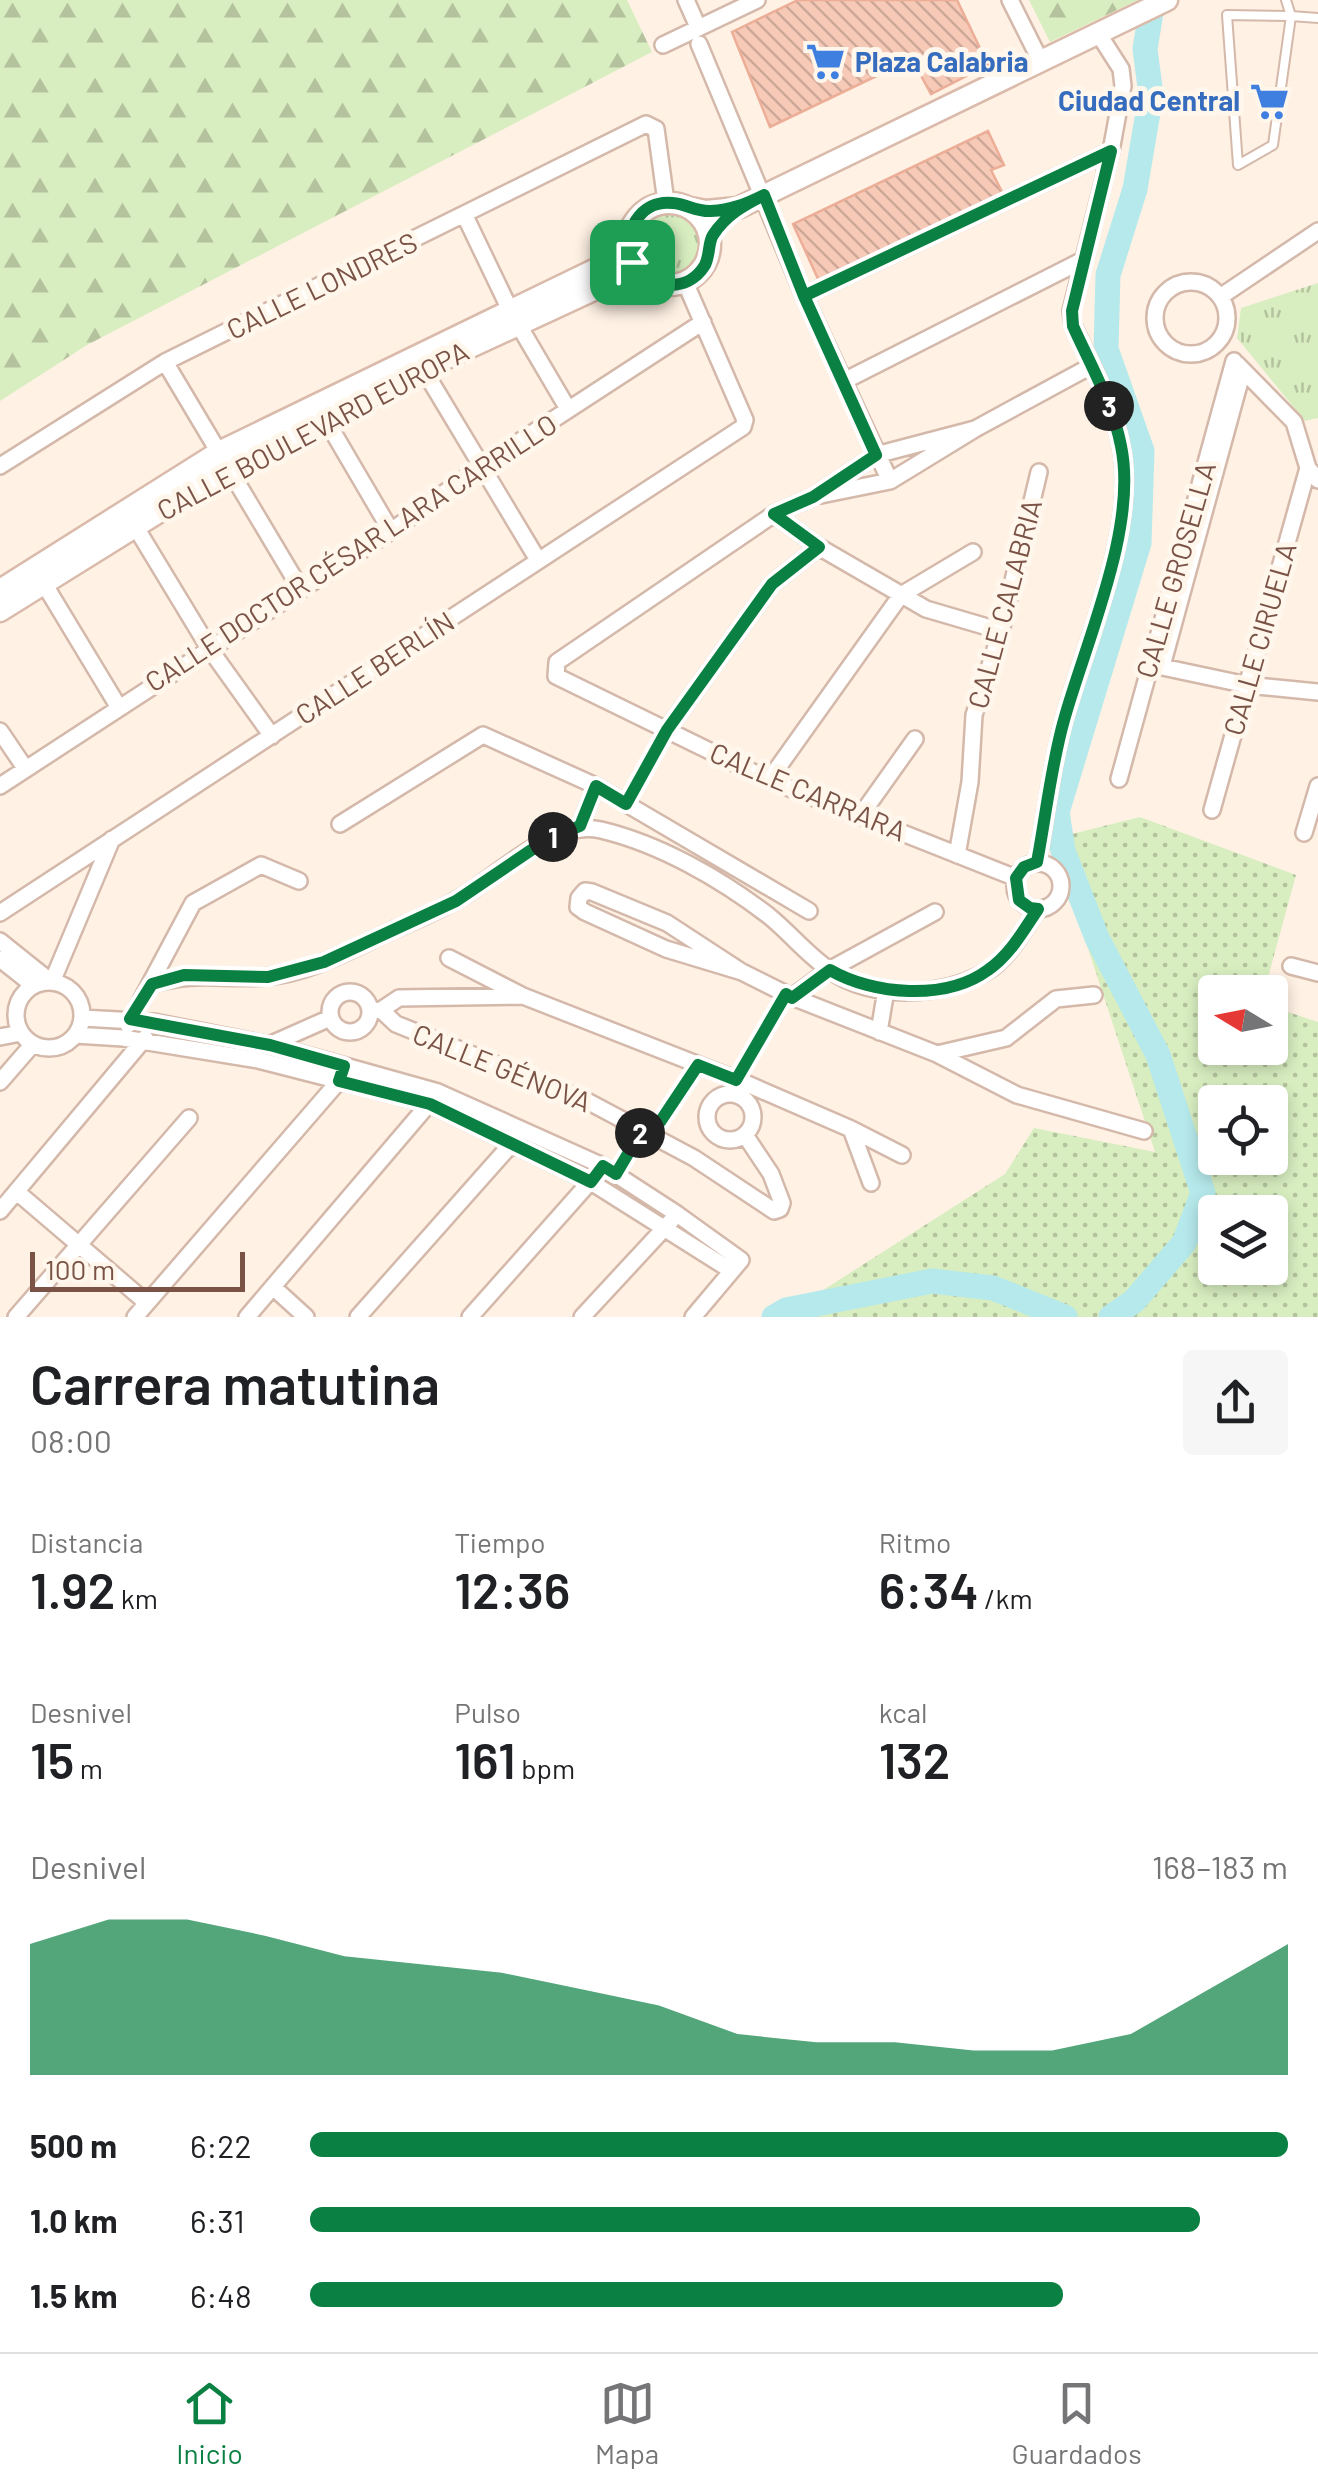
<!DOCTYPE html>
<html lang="es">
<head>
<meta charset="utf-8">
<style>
	body { margin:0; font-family:Barlow,sans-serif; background:#f6f6f6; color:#202124; height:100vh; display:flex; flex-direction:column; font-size:38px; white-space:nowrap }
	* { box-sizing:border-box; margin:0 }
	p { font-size:32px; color:#757577 }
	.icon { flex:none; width:55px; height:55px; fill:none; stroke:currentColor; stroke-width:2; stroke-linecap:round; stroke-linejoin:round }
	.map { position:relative; height:1317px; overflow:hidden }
	.panel { display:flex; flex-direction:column; background:#fff; flex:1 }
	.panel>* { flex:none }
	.needle { width:65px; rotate:280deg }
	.controls { position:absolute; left:1198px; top:975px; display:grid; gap:20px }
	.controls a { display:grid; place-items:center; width:90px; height:90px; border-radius:10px; background:#fff; box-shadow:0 5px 15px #0003; font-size:50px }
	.scale { position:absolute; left:30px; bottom:25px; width:215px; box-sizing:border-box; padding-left:10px; border:5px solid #7a5346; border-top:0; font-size:28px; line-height:35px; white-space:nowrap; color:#7a5346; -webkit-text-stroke:8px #fff6ec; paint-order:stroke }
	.pin { position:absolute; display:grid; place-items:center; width:85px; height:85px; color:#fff; margin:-42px; border-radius:20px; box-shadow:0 5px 15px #0006 }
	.km { position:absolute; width:50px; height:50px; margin:-25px; border-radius:50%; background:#222; color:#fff; font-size:28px; line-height:50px; text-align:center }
	.round { display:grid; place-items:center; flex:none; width:105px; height:105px; border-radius:10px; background:#f6f6f6 }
	.summary { display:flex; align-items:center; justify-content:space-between; height:170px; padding:0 30px }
	h1 { font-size:55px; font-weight:600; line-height:75px }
	.figures { display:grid; grid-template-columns:repeat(3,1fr); gap:15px; height:170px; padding:10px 30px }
	.figures div { display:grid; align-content:center }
	.figures b { font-size:50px; font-weight:600 }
	.figures small { font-size:28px; font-weight:400 }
	.figures p { font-size:28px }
	.chart { height:280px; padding:20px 30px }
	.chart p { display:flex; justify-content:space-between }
	.chart svg { width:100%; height:180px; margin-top:10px; fill:#0b8043; opacity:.7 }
	ul { padding:0 30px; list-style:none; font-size:32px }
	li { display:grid; grid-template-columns:160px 120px 1fr; align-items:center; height:75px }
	li i { height:25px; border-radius:12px; background:#0b8043 }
	.tabs { display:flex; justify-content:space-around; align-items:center; height:140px; border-top:2px solid #e0e0e0; background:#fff; font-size:28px; color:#757577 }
	.tabs a { display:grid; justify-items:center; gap:5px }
	.tabs .current { color:#0b8043 }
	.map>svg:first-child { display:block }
	.grass { fill:url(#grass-tufts) }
	.forest { fill:url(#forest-firs) }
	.park { fill:url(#park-dots); fill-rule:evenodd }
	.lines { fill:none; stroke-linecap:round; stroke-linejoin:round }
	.river { stroke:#b6e9eb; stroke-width:25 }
	.building { fill:url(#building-back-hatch); stroke:#ecae97; stroke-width:2.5 }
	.lane-casing { stroke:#d4b9ab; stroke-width:12 }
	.street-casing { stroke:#d4b9ab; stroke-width:20 }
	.secondary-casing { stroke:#dabaaa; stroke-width:25 }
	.path { stroke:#dcad9b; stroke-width:2.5; stroke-dasharray:2.5 8; stroke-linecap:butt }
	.lane { stroke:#fff; stroke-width:8 }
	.street { stroke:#fff; stroke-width:15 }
	.secondary { stroke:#fff; stroke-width:20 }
	.route-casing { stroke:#fff; stroke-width:20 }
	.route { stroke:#0b8043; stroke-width:12 }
	.labels { text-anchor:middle; stroke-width:10; stroke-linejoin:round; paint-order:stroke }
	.shop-label { font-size:28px; font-weight:bold; fill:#366cbe; stroke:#fff6ec; text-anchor:start }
	.street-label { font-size:28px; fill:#7a5346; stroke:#fff6ec }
</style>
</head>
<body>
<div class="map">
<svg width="1318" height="1317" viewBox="0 0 1318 1317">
	<defs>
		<pattern id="grass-tufts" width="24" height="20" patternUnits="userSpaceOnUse" patternTransform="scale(2.5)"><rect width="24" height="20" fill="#d8eec0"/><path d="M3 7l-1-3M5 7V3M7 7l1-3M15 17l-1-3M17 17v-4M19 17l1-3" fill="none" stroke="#b4c39e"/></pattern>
		<pattern id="forest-firs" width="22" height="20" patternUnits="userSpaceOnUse" patternTransform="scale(2.5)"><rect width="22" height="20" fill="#d8eec0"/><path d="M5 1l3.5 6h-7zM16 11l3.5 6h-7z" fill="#b4c39e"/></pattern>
		<pattern id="park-dots" width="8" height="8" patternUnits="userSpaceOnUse" patternTransform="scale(2.5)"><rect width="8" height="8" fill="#d8eec0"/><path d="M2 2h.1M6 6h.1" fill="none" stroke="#b4c39e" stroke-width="1.8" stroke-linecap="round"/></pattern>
		<pattern id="building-back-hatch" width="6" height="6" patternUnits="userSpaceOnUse" patternTransform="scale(2.5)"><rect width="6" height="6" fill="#f7cab8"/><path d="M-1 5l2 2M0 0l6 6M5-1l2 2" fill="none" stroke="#cda797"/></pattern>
	</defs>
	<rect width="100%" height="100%" fill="#fff1e4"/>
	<path class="grass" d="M637 241a33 33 0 1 1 66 0a33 33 0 1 1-66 0Z
		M1318,283V418L1305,421L1237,338L1241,308Z"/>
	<path class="forest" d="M0,0H627L652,52L87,345L0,401Z
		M1029,0H1138L1050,42Z"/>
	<path class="park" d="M1140,817L1296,875L1264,992H1215V1048H1270V1006L1318,1022V1317H781L1005,1174L1034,1128L1155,1152L1052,839ZM1215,1102H1270V1158H1215ZM1215,1212H1270V1268H1215Z"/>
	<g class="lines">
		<path class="river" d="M774,1317L786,1310L932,1281L993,1288L1065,1317
			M1111,1317L1134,1301L1184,1243L1203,1193L1158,1055L1097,938L1063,851L1057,812L1139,543L1142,451L1106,349L1108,275L1135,189L1151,95L1145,49L1153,0"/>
	</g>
	<path class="building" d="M798,0H957L988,65L931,94L912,59L770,127L732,32Z
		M988,131L1004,165L991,170L1003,194L819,281L793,224Z"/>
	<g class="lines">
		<defs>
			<path id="lane" d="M1286,0L1291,16L1318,18
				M1227,15L1291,16L1273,145L1238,165Z"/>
			<path id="street" d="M686,0L698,27
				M1010,0L1041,62
				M699,44L804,296L890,481
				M663,45L757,0
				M465,216L511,312L568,409
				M1155 318a36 36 0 1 1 72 0a36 36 0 1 1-72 0Z
				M804,296L1111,151
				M1220,297L1318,231
				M165,362L300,588
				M419,362L538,560
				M1237,364L1294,422L1308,468L1318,480
				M844,381L1083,260
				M320,410L391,531
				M975,429L876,455L813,497L774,514L557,662L556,676L769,780L1016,878
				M0,466L165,362L646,124L656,129L666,202
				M821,495L890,481L975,429L1091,366
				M774,514L819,547L926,609L1001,631
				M132,521L209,648L272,736
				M40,577L118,706
				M1153,665L1247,685L1318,692
				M1162,666L1243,370
				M667,730L772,584L819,547
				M0,731L25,768
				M1119,779L1234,361
				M769,780L901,595L973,552
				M0,786L391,531L482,466L703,322
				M1212,810L1308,468
				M861,815L915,739
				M340,824L483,735L596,786L809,911
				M580,826L596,786
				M1304,833L1318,786
				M957,855L970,782L974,715L1001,631L1039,472
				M1015 886a23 23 0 1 1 46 0a23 23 0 1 1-46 0Z
				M1037,863C1046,816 1051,766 1064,720C1086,641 1138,527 1121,446C1113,403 1090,364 1073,325L1071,311L1111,151L1123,86L1121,69L1098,33
				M0,913L743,427L745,420L685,282
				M0,941L50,981
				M449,958L521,995
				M0,959L33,985
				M1291,966L1318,973
				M742,972L667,923L592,892L585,891L579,898L578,907L585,912L666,949L742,972L792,997L937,1054L1017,1095L1144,1131
				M16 1015a33 33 0 1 1 66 0a33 33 0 1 1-66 0Z
				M52,982L112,839
				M152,984C198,971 221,980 265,977C309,974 354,948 393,930C414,921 435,912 455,901C497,878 551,818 601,830C660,844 721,879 769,916C790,933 808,956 831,971C873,1000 941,997 984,973C1008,960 1023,931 1038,909
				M330 1012a20 20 0 1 1 40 0a20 20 0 1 1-40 0Z
				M792,997L829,970L935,912
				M381,1010L396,1024L587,1101L694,1158L774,1211L780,1209L782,1203L771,1174L745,1135
				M370,1011L381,1010L399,998L523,996L745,1083L851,1129L902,1155
				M82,1018L154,1022L270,1045L438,1092L603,1166L677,1214L741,1260L693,1317
				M128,1025L193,903L261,865L299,881
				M879,1032L886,990
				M75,1035L123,1038L258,1060L430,1104L591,1182L732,1271
				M0,1037L21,1033
				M269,1045L330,1018
				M937,1054L1006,1038L1056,999L1094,995
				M0,1082L33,1044
				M707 1117a23 23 0 1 1 46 0a23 23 0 1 1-46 0Z
				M851,1129L871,1183
				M17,1192L147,1303
				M0,1211L145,1038
				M273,1287L306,1317
				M16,1317L189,1118
				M135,1317L339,1081L342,1072
				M247,1317L433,1099
				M358,1317L515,1140
				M470,1317L597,1174
				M582,1317L671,1221"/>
			<path id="secondary" d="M628 244a41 41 0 1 1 82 0a41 41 0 1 1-82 0Z
				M690,208L706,211L738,208L1167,0
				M0,590L219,452L629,253
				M0,611L228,469L423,369L637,270"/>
		</defs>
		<use href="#lane" class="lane-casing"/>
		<use href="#street" class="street-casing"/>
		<use href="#secondary" class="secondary-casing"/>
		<path class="path" d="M634,790L659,744
			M744,1065L778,1008
			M660,1122L689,1079
			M624,1160L635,1141"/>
		<use href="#lane" class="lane"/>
		<use href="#street" class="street"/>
		<use href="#secondary" class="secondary"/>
	</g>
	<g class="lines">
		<defs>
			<path id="route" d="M632,262C622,234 639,199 673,203C686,204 697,212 711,211C731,210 746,204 764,195L804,296L876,455L813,497L774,514L819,547L772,584L667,730L626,804L596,786L580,826L549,838L456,901L324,962L268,977L184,975L152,984L130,1019L270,1045L344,1066L339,1081L430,1104L591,1182L603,1166L616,1174L642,1130L660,1122L698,1065L736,1080L786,994L792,998L830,970C873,995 946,1001 988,970C1010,955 1023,931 1038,909L1030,908L1019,900L1016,878L1024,867L1037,862C1046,815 1051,766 1064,720C1086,641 1138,527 1121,446C1113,404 1090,364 1073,326L1072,311L1111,151L804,296L764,195C744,205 726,215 713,235C708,243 710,255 705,265C687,295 648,288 632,262"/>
		</defs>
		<use href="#route" class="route-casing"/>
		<use href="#route" class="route"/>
	</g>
	<defs>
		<symbol id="supermarket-bare" viewBox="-9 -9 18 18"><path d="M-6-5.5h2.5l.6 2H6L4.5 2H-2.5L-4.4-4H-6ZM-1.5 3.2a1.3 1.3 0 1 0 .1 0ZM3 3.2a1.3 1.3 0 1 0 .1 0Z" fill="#3f7fe0" stroke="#fff6ec" stroke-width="2.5" paint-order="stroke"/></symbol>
	</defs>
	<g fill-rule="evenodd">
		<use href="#supermarket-bare" x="798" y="34" width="55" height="55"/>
		<use href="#supermarket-bare" x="1242" y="74" width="55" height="55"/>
	</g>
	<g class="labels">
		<g class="shop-label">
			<text x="855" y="72">Plaza Calabria</text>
			<text x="1240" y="111" text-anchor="end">Ciudad Central</text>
		</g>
		<g class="street-label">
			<text transform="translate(322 286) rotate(-26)" y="10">CALLE LONDRES</text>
			<text transform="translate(313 431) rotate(-28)" y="10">CALLE BOULEVARD EUROPA</text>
			<text transform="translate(351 553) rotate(-33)" y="10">CALLE DOCTOR CÉSAR LARA CARRILLO</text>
			<text transform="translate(1176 570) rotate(-74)" y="10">CALLE GROSELLA</text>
			<text transform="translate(1005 604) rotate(-75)" y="10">CALLE CALABRIA</text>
			<text transform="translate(1260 639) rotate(-74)" y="10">CALLE CIRUELA</text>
			<text transform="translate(375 668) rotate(-33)" y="10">CALLE BERLÍN</text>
			<text transform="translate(808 792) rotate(23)" y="10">CALLE CARRARA</text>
			<text transform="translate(502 1068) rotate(22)" y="10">CALLE GÉNOVA</text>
		</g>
	</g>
</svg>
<div class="controls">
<a><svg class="needle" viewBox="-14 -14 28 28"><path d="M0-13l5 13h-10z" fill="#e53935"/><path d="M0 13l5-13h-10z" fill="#757577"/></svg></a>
<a><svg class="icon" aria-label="locate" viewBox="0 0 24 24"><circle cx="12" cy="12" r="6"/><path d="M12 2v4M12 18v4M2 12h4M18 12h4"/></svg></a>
<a><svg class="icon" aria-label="layers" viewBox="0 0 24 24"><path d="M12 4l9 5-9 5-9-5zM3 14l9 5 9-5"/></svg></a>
</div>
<div class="scale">100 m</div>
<div class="pin" style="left:632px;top:262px;background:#1e9e55"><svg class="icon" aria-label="arrive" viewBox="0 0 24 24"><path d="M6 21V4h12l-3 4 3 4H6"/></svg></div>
<b class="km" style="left:553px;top:837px">1</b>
<b class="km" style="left:640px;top:1133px">2</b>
<b class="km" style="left:1109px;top:406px">3</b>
</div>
<section class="panel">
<div class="summary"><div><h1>Carrera matutina</h1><p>08:00</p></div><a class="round"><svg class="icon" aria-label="share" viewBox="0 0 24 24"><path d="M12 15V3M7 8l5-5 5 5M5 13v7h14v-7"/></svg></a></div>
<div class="figures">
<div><p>Distancia</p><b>1.92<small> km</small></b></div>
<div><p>Tiempo</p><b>12:36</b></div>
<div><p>Ritmo</p><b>6:34<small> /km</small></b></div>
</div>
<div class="figures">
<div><p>Desnivel</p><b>15<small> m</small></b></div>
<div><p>Pulso</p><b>161<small> bpm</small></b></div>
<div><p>kcal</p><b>132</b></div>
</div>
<div class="chart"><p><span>Desnivel</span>168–183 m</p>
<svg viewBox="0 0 160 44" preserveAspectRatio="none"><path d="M0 44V12L10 6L20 6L30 10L40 15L50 17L60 19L70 23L80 27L90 34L100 36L110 36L120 38L130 38L140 34L150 23L160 12V44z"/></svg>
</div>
<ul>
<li><b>500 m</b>6:22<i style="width:100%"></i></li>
<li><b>1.0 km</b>6:31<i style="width:91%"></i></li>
<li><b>1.5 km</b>6:48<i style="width:77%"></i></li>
</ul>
</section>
<nav class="tabs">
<a class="current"><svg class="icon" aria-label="home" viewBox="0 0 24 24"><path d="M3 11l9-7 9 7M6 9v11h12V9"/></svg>Inicio</a>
<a><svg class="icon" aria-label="map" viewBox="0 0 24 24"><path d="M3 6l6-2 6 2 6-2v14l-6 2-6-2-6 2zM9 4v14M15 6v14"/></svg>Mapa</a>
<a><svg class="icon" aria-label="saved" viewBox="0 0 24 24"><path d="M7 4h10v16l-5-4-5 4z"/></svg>Guardados</a>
</nav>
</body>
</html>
